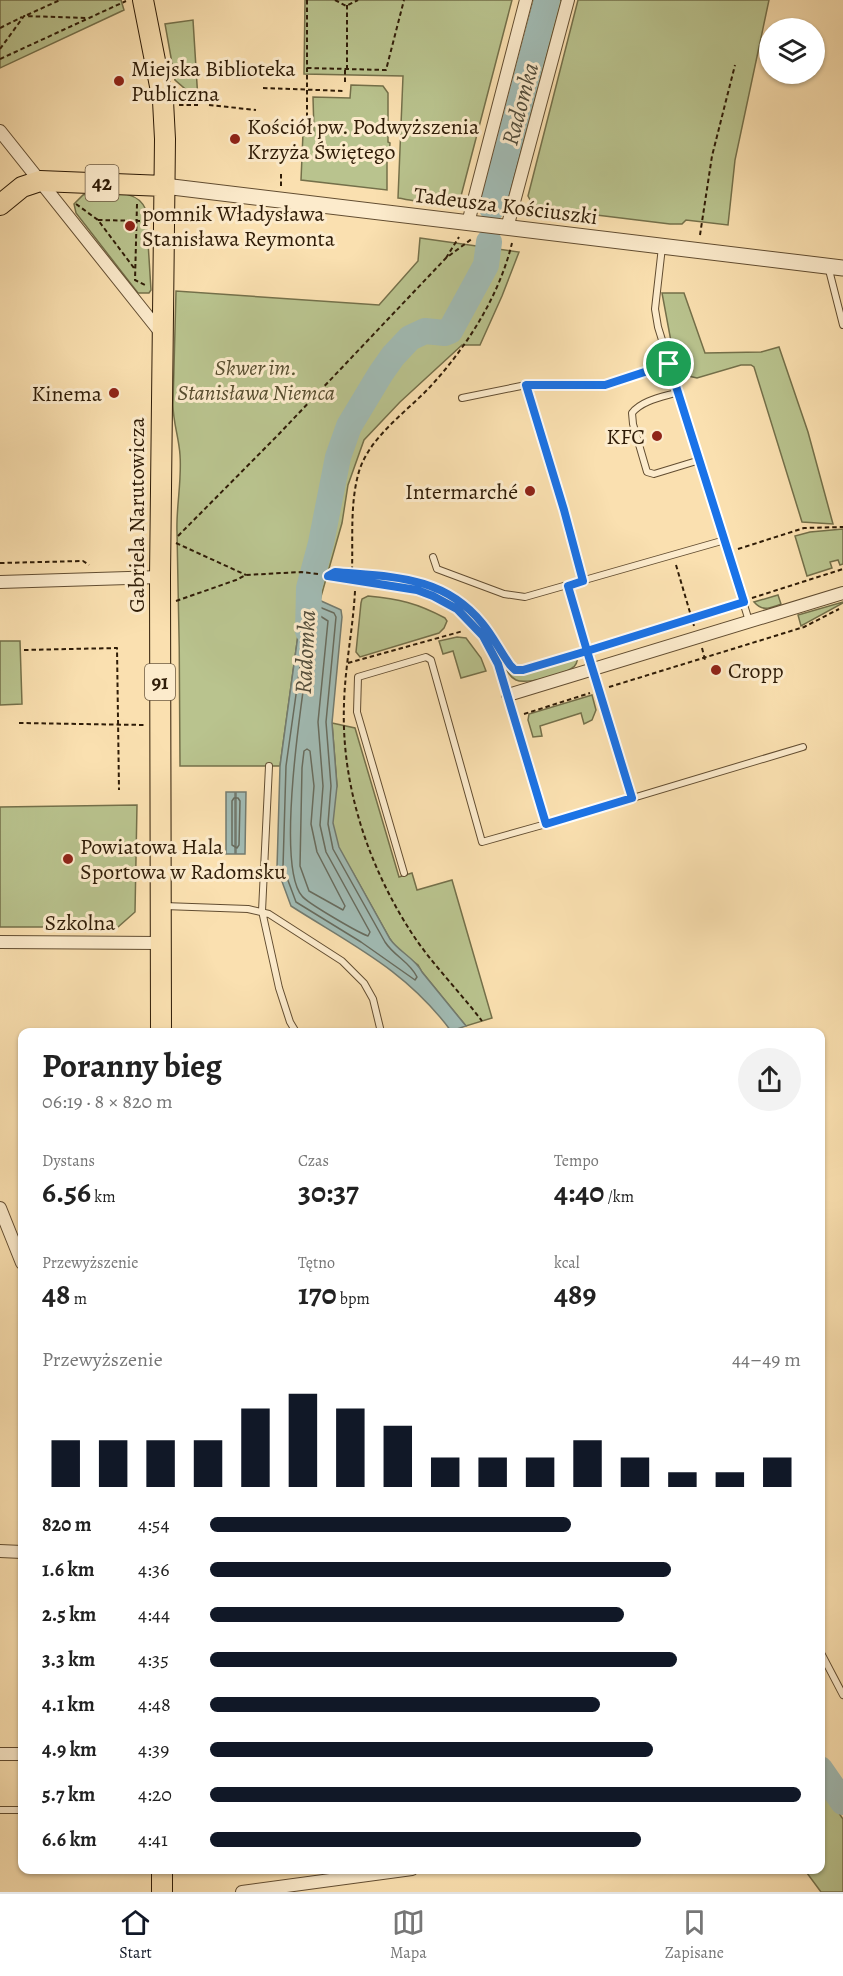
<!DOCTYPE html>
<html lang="pl">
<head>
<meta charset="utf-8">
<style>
	body { margin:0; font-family:Alegreya,serif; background:#f2f2f2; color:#222; height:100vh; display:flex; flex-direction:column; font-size:22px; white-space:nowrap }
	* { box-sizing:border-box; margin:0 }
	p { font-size:20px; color:#767676 }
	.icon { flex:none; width:33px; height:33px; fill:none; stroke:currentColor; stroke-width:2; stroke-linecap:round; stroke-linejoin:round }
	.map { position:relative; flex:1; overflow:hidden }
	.side { position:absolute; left:18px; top:1028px; width:807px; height:846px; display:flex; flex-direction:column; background:#fff; border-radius:12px; box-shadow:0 2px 4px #0004 }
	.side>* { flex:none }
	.tools { position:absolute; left:759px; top:18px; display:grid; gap:12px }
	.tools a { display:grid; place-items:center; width:66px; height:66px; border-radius:50%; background:#fff; box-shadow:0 2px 4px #0004; font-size:30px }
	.pin { position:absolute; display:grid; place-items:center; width:51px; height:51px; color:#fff; margin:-26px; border:3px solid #fff; border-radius:50%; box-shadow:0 2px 6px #0007 }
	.round { display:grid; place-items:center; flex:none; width:63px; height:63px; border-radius:32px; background:#f2f2f2 }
	.head { display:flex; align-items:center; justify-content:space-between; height:102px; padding:0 24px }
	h1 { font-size:33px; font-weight:600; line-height:45px }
	.stats { display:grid; grid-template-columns:repeat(3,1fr); gap:9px; height:102px; padding:6px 24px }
	.stats div { display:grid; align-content:center }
	.stats b { font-size:30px; font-weight:600 }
	.stats small { font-size:16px; font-weight:400 }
	.stats p { font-size:16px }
	.chart { height:168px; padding:12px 24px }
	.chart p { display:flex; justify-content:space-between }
	.chart svg { width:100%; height:108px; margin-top:6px; stroke:#111827; stroke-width:6 }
	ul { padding:0 24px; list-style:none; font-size:20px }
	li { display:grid; grid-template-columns:96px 72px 1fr; align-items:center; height:45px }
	li i { height:15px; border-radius:8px; background:#111827 }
	.menu { display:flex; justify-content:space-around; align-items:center; height:84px; border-top:2px solid #e0e0e0; background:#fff; font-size:16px; color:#767676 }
	.menu a { display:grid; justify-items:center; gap:3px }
	.menu .on { color:#111827 }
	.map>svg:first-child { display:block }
	.green { fill:#b9c38e; stroke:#74704a; stroke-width:1.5 }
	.water { fill:#a1bbb4; stroke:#737b6f; stroke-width:1.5 }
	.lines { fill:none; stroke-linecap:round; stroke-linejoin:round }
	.shore { stroke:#686c5e; stroke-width:1.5 }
	.river { stroke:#a1bbb4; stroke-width:26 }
	.service-casing { stroke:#624d31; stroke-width:8 }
	.minor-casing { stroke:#624d31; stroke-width:14 }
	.tertiary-casing { stroke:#624d31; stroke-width:17 }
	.primary-casing { stroke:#2f1c07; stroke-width:22 }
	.path { stroke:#2f1c07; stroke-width:2; stroke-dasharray:4.5 3; stroke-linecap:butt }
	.service { stroke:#fcebcc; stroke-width:6 }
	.minor { stroke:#fcebcc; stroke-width:12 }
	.tertiary { stroke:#fcebcc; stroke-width:15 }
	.primary { stroke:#fae0b0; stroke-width:20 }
	.route-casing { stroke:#fff; stroke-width:12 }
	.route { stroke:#1a73e8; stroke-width:8 }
	.poi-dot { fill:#8f2418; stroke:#fcebcc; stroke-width:2 }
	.labels { text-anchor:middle; stroke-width:6; stroke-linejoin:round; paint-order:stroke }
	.shield { fill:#fcebcc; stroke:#6c5a42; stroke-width:1.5 }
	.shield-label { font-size:21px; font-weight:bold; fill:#2f1c07 }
	.poi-label { font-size:22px; fill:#2f1c07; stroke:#fcebcc; text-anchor:start }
	.street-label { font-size:22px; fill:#2f1c07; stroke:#fcebcc }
	.park-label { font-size:22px; font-style:italic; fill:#584e30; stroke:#fcebcc }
	.water-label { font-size:24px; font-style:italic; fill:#514c3b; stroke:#fcebcc }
</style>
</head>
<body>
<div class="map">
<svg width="843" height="1892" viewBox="0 0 843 1892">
	<rect width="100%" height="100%" fill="#fae0b0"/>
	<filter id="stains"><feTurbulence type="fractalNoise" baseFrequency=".00333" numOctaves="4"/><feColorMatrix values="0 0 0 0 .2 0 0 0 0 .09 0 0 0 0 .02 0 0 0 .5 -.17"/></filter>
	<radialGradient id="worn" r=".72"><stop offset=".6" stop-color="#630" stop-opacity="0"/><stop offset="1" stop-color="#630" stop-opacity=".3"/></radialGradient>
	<path class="green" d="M0,0H121L124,10L0,68Z
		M305,0H512L461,196C444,210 418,201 398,198L403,76L304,74Z
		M534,0H545L496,184L485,208L481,207Z
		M552,0H562L506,206L504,210L498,209Z
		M578,0H769L735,160L728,225L686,220L682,224H670L539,208L534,207L528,196Z
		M193,20L198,100L175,80L165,24Z
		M351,85L383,86L388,93V142L390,143L389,157L387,158V190L301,180L303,133L314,132L313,97L350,98Z
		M92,192C111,193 138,189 146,210L151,290L149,293H138L76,213L74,204L83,195Z
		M420,238L519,252L502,296L480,345H462L400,402L364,440L348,485L342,523L320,600L310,597L302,606L280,766H180C180,688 179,610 177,532C176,507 182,481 180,455C179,438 173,422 173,405L176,291L379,305L418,261Z
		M662,293H684L705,353L761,352L779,347L808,432L833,524L802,522L754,367L751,365H741L697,378L684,375L675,363Z
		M843,529V564L840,565L838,560L830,562L832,568L807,576L795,536L810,532Z
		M778,595L781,604C770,608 763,612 754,602Z
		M368,596C399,599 417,603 445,618L447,621L444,628L439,633L360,657L356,652L361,603L362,599Z
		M843,602V603L801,626L798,615Z
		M457,637L466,638L481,658L486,671L461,678L453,651L443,654L439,641Z
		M0,641H20L22,704L0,705Z
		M578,656C577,661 577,665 572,668C563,674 526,685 516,680C508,676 506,668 503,660L510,668L523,672Z
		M592,695L596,710L592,720L584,724L581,713L540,726L542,736L533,737L528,720L529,714Z
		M332,723L355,728L399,877L412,873L417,890L452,880L492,1018L466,1026L422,972L418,965L396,948L390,939L353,873L348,865L338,859L322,829L337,786Z
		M137,805L135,912L118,927H0V807Z
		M821,1787L843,1819V1892H821L804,1869H820Z"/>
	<path class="water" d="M310,596L339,609L341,610L342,617L332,723L337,786L333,823L339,847L390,939C399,952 415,958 422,972L466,1026L451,1031C406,970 352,945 291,906L277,868L280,766L302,606Z
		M226,792H235V854H226Z
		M236,792H246L245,854H236Z"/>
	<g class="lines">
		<path class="shore" d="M312,604L334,613L336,617L326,722L331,786L328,824L333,849L385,942C394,956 410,962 417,977L415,980L361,942L296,902L283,867L286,766L308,609Z
			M317,614L328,621L318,722L323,786L320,825L326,852L370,932L368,936C359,933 307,903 302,896C273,863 307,665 314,617Z
			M307,749L310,751L314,786L311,824L317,852L345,906L343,910L309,891L300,866L302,768L304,751Z
			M234,798H238L240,801L239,845L237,848L232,845V801Z"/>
		<path class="river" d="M492,208L547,0
			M308,631L309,588L321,543L338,457L349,426L381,373L393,356L410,338L425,331L445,333L450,331L486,265L489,242
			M820,1769L843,1802"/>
		<defs>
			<path id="service" d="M662,247L655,309L658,327L749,621
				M828,266L843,325
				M526,385L564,510L583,581
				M679,392C663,397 642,400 632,413L633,424L647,472L654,474L700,460
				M462,398L526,385H605L669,364
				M433,557L437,569L504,594L525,597L725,540
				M328,576L417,590L433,596L457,609L483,636L498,664L546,824L803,747
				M568,586L632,798
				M269,766L262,911L279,988L290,1022L296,1032
				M404,873L357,712L358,677L426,657L431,660L482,842L546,824
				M164,906L248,909L269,914L342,961L364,983L373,999L381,1032
				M820,1651L843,1695
				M0,1810H22"/>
			<path id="minor" d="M0,131L161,333
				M468,223L526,0
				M507,228L568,0
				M0,582L160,577
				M508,695L843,593
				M0,942L160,943
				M0,1208L22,1263
				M0,1551L22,1552
				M0,1754H22
				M242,1892L412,1869"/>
			<path id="tertiary" d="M164,186L843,268"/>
			<path id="primary" d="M143,0L163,101L165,139L160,577L161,1032
				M0,205L22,187L40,181L164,186
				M162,1869V1892"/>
		</defs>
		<use href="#service" class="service-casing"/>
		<use href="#minor" class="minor-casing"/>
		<use href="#tertiary" class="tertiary-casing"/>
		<use href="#primary" class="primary-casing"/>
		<path class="path" d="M307,0V132
			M335,0L346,6L358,0
			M347,5V69
			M27,15L60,0
			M0,28L22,17
			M0,49L24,16L86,18
			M0,59L126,1
			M307,68L386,70L404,0
			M345,82V70
			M263,88L345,91
			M179,105H198
			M209,105L256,110
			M281,186V174
			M76,204L98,220L134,268
			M137,204L135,280L147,286
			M98,220L143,221
			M700,235L712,156L735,65
			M446,258L459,237
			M178,536L278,435L446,258L473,238
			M176,543L246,575
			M738,549L804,528L843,527
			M0,563L83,561L89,565
			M676,565L694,626
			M352,571C353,539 350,506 358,475C367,439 404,414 429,388C466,348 499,297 512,243
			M355,591C353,629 345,666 344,704C341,785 368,865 411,932C431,963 460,992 482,1021
			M752,598L843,569
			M176,601L236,580L246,575L301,572L318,574
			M598,648L733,606
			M702,648L705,660
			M24,650L117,648L119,790
			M348,663L463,631
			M510,665L515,670H523L578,654
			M609,687L804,627L839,609
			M524,714L590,693
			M19,723L144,725"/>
		<use href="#service" class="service"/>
		<use href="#minor" class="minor"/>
		<use href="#tertiary" class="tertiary"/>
		<use href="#primary" class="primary"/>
	</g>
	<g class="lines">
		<defs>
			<path id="route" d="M669,364L744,602L587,651L632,798L546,824L498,664L483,636L457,609L433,596L417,590L328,576L335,572C391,577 443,575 482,623C493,636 500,651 510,665L515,670H523L587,651L568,586L583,581L564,510L526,385H605L669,364"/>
		</defs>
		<use href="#route" class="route-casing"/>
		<use href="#route" class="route"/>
	</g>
	<g class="poi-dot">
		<circle cx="119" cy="81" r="6"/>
		<circle cx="235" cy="139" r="6"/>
		<circle cx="130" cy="226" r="6"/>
		<circle cx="114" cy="393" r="6"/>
		<circle cx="657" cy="436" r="6"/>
		<circle cx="530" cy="491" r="6"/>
		<circle cx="716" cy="670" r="6"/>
		<circle cx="68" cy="859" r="6"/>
	</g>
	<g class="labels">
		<g class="shield">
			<rect x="85.5" y="165" width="33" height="36" rx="4.5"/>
			<rect x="145" y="664" width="30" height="36" rx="4.5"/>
		</g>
		<g class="shield-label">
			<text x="102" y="190">42</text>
			<text x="160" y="689">91</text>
		</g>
		<g class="poi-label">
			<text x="131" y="76">Miejska Biblioteka<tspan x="131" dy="25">Publiczna</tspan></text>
			<text x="247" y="134">Kościół pw. Podwyższenia<tspan x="247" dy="25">Krzyża Świętego</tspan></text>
			<text x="142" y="221">pomnik Władysława<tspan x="142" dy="25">Stanisława Reymonta</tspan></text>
			<text x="102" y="401" text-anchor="end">Kinema</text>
			<text x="645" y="444" text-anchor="end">KFC</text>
			<text x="518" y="499" text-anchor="end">Intermarché</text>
			<text x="728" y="678">Cropp</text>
			<text x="80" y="854">Powiatowa Hala<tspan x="80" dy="25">Sportowa w Radomsku</tspan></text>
		</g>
		<g class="street-label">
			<text transform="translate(506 205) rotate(7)" y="8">Tadeusza Kościuszki</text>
			<text transform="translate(136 515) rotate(-90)" y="8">Gabriela Narutowicza</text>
			<text x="80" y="930">Szkolna</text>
		</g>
		<g class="park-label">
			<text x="256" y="375">Skwer im.<tspan x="256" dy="25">Stanisława Niemca</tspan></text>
		</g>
		<g class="water-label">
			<text transform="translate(520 104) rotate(-75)" y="8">Radomka</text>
			<text transform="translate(305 652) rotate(-87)" y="8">Radomka</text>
		</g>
	</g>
	<rect width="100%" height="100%" filter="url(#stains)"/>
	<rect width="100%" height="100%" fill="url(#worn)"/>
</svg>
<div class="tools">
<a><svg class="icon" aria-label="layers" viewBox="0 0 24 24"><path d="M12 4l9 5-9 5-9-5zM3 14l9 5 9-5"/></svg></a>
</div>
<div class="pin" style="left:669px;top:364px;background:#1e9e55"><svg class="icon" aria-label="arrive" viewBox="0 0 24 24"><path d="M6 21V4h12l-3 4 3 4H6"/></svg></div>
<section class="side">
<div class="head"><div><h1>Poranny bieg</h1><p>06:19 · 8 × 820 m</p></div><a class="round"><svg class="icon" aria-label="share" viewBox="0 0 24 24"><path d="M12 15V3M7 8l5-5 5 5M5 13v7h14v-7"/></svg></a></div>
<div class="stats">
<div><p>Dystans</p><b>6.56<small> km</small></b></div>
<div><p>Czas</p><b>30:37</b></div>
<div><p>Tempo</p><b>4:40<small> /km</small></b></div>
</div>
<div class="stats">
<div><p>Przewyższenie</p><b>48<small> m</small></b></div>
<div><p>Tętno</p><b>170<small> bpm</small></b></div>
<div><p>kcal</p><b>489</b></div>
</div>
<div class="chart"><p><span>Przewyższenie</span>44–49 m</p>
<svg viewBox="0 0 160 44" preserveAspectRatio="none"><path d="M5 44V25M15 44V25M25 44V25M35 44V25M45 44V12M55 44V6M65 44V12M75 44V19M85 44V32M95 44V32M105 44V32M115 44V25M125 44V32M135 44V38M145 44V38M155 44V32"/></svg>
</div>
<ul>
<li><b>820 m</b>4:54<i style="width:61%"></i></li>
<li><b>1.6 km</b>4:36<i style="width:78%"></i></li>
<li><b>2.5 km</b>4:44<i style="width:70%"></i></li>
<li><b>3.3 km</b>4:35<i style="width:79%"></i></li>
<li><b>4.1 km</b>4:48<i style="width:66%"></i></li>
<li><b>4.9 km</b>4:39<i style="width:75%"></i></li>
<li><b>5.7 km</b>4:20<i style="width:100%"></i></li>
<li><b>6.6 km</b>4:41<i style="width:73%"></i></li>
</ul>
</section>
</div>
<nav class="menu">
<a class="on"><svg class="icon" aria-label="home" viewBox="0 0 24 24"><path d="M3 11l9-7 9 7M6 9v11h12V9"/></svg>Start</a>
<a><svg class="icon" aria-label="map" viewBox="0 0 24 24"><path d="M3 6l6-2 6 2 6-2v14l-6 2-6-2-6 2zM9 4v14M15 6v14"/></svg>Mapa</a>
<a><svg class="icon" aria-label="saved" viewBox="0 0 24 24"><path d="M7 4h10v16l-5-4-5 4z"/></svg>Zapisane</a>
</nav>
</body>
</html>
